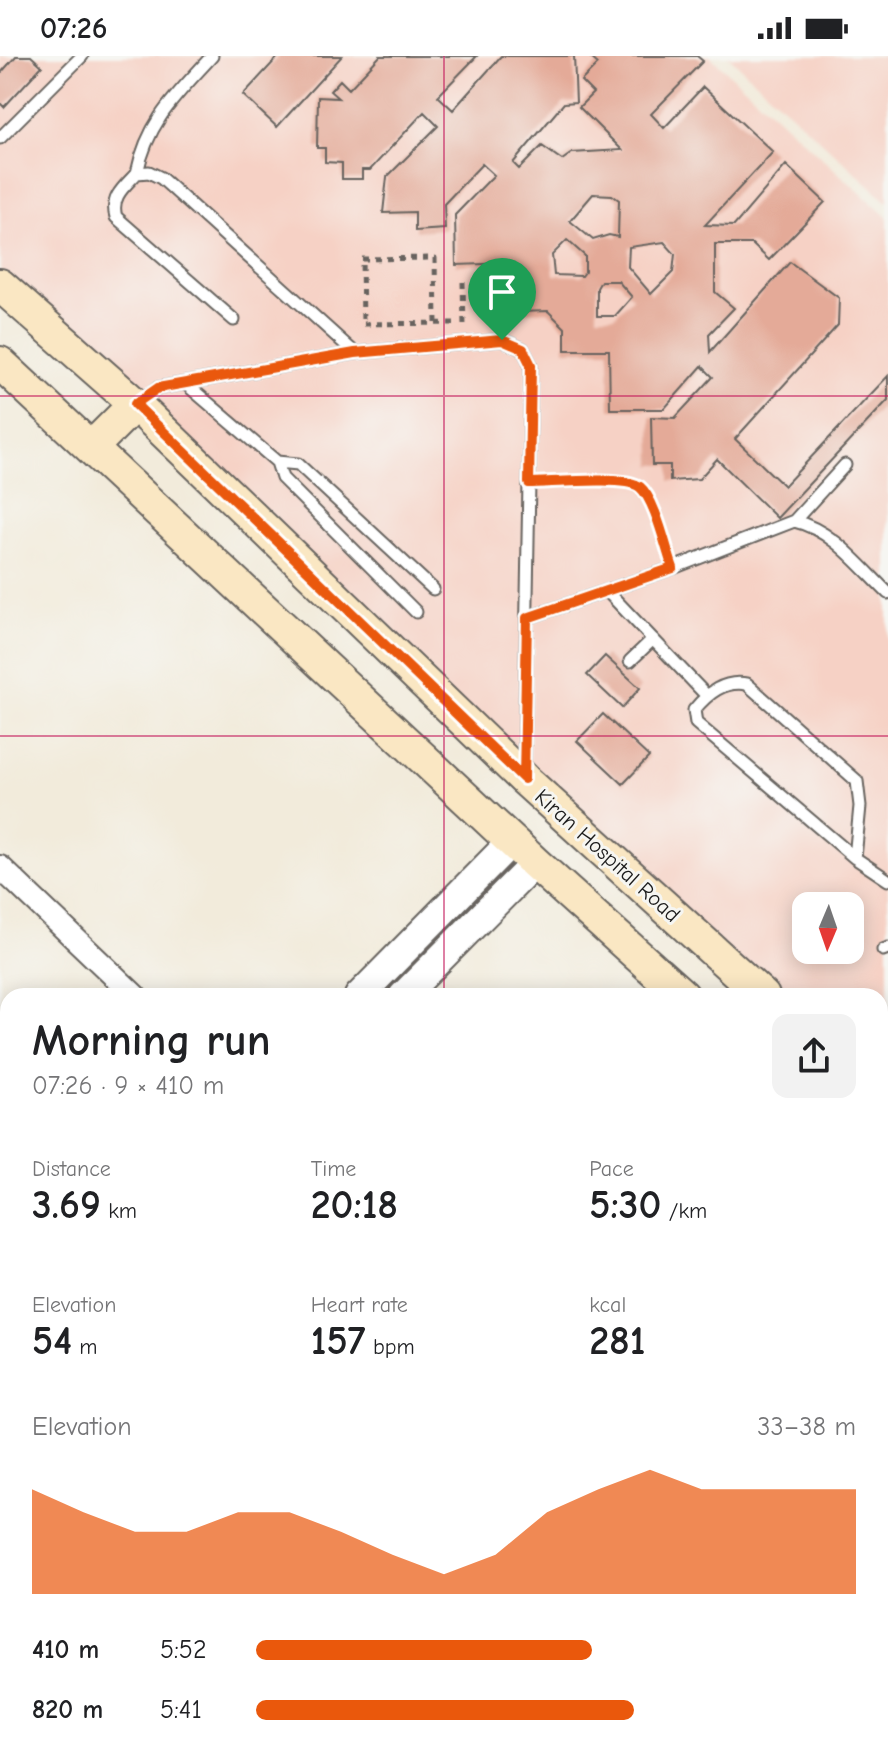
<!DOCTYPE html>
<html lang="en">
<head>
<meta charset="utf-8">
<style>
	body { margin:0; font-family:"Comic Neue",sans-serif; background:#f2f2f2; color:#202124; height:100vh; display:flex; flex-direction:column; font-size:30px; white-space:nowrap }
	* { box-sizing:border-box; margin:0 }
	p { font-size:26px; color:#757577 }
	.icon { flex:none; width:44px; height:44px; fill:none; stroke:currentColor; stroke-width:2; stroke-linecap:round; stroke-linejoin:round }
	.map { position:relative; flex:1; overflow:hidden }
	.panel { position:absolute; left:0px; top:932px; width:888px; height:768px; display:flex; flex-direction:column; background:#fff; border-radius:24px 24px 0 0; box-shadow:0 4px 20px #0003 }
	.panel>* { flex:none }
	.needle { width:52px; rotate:182deg }
	.fabs { position:absolute; left:792px; top:836px; display:grid; gap:16px }
	.fabs a { display:grid; place-items:center; width:72px; height:72px; border-radius:16px; background:#fff; box-shadow:0 4px 20px #0003; font-size:40px }
	.pin { position:absolute; display:grid; place-items:center; width:68px; height:68px; color:#fff; margin:-82px -34px; border-radius:50% 50% 50% 0; rotate:-45deg; box-shadow:0 0 8px #0007 }
	.pin .icon { rotate:45deg }
	.round { display:grid; place-items:center; flex:none; width:84px; height:84px; border-radius:16px; background:#f2f2f2 }
	.head { display:flex; align-items:center; justify-content:space-between; height:136px; padding:0 32px }
	h1 { font-size:44px; font-weight:700; line-height:60px }
	.stats { display:grid; grid-template-columns:repeat(3,1fr); gap:12px; height:136px; padding:8px 32px }
	.stats div { display:grid; align-content:center }
	.stats b { font-size:40px; font-weight:700 }
	.stats small { font-size:22px; font-weight:400 }
	.stats p { font-size:22px }
	.chart { height:224px; padding:16px 32px }
	.chart p { display:flex; justify-content:space-between }
	.chart svg { width:100%; height:144px; margin-top:8px; fill:#ea580c; opacity:.7 }
	ul { padding:0 32px; list-style:none; font-size:26px }
	li { display:grid; grid-template-columns:128px 96px 1fr; align-items:center; height:60px }
	li i { height:20px; border-radius:10px; background:#ea580c }
	.status { display:flex; justify-content:space-between; align-items:center; height:56px; padding:0 40px; background:#fff; direction:ltr }
	.status svg { height:22px; fill:currentColor }
	.map>svg:first-child { display:block }
	.built { fill:#f6d1c5; fill-rule:evenodd }
	.building { fill:#e4aa98; fill-rule:evenodd }
	.lines { fill:none; stroke-linecap:round; stroke-linejoin:round }
	.service-casing { stroke:#67645f; stroke-width:15 }
	.minor-casing { stroke:#67645f; stroke-width:26 }
	.tertiary-casing { stroke:#67645f; stroke-width:32 }
	.secondary-casing { stroke:#67645f; stroke-width:36 }
	.path { stroke:#67645f; stroke-width:5; stroke-dasharray:6 6; stroke-linecap:butt }
	.service { stroke:#fff; stroke-width:11 }
	.minor { stroke:#fff; stroke-width:22 }
	.tertiary { stroke:#fff; stroke-width:28 }
	.secondary { stroke:#fae7c3; stroke-width:32 }
	.route-casing { stroke:#fff; stroke-width:16 }
	.route { stroke:#ea580c; stroke-width:10 }
	.grid { fill:none; stroke:#c2185b; stroke-width:2; stroke-opacity:0.55 }
	.labels { text-anchor:middle; stroke-width:6; stroke-linejoin:round; paint-order:stroke }
	.street-label { font-size:22px; fill:#1c1c1c; stroke:#f6f6f2 }
</style>
</head>
<body>
<div class="status"><b>07:26</b><svg viewBox="0 0 49 12"><path d="M0 12V9h3v3zM5 12V6h3v6zM10 12V3h3v9zM15 12V0h3v12zM26 1h20v11H26zM47 4h2v5h-2z"/></svg></div>
<div class="map">
<svg width="888" height="1700" viewBox="0 0 888 1700">
	<rect width="100%" height="100%" fill="#f6f6f2"/>
	<filter id="ink" filterUnits="userSpaceOnUse"><feTurbulence type="fractalNoise" baseFrequency=".0125" numOctaves="2"/><feDisplacementMap in="SourceGraphic" scale="16" xChannelSelector="R" yChannelSelector="G"/><feConvolveMatrix kernelMatrix="1 2 1 2 8 2 1 2 1" color-interpolation-filters="sRGB"/></filter>
	<filter id="wash" filterUnits="userSpaceOnUse"><feTurbulence type="fractalNoise" baseFrequency=".006" numOctaves="4" result="noise"/><feDisplacementMap in="SourceGraphic" scale="32" xChannelSelector="R" yChannelSelector="G"/><feGaussianBlur stdDeviation="1.8" result="paint"/><feColorMatrix in="noise" values="0 0 0 0 0 0 0 0 0 0 0 0 0 0 0 0 0 1.4 0 .05"/><feComposite in="paint" operator="in"/></filter>
	<g filter="url(#wash)">
		<rect width="100%" height="100%" fill="#f2ebdb"/>
		<path class="built" d="M0,0H710L888,162V1060L880,1052V940H760L0,231ZM806,850H850V894H806Z
			M728,0H888V146Z"/>
		<g id="blocks">
			<path class="building" d="M16,0H31L42,10L4,51L0,47V18Z
				M279,0H342L277,71L243,39Z
				M380,0H477L438,40L453,54L501,0H574L576,46L564,47L513,107L519,113L542,90L562,104L572,97L622,94L579,51L593,37L581,25L598,8L589,0H697L703,5L651,58L664,72L703,31L773,96L705,169L734,170L786,109L825,146L769,204L752,188H715V236L734,252L709,278L710,296L790,206L839,242L838,269L735,383L784,430L888,320V344L777,462L717,403L699,423L670,425V409H652L651,361L675,362L713,321L702,310L664,353H610L609,294H565V272L548,255L520,256L514,207L456,209L455,159L494,119L482,108L444,148L445,173L415,175V156L383,157L387,121L438,70L424,56L370,114H362V123H342V107L325,106V92H317L318,41L338,42L330,35L340,24L349,33ZM593,138L612,139L619,144L618,181L609,179L593,184L570,165ZM567,184L585,200V216L582,220L554,219L552,199ZM664,186L675,198L673,216L651,238L628,211L629,191ZM601,225H618L632,241L615,260H597V232Z
				M605,600L640,632L622,652L587,619Z
				M603,658L649,701L623,728L577,685Z"/>
		</g>
	</g>
	<g filter="url(#ink)">
		<use href="#blocks" fill-opacity="0" stroke="#67645f" stroke-width="2"/>
		<g class="lines">
			<defs>
				<path id="service" d="M0,82L82,0
					M137,117C148,64 177,39 212,0
					M234,264L116,161C110,141 124,131 137,117L149,116L161,122L355,297
					M186,328L277,406L282,422L416,556
					M139,346L158,332L355,297L502,284L523,293L531,309L524,716
					M277,406L298,408L433,533
					M794,465L845,409
					M607,535L706,639
					M527,562L673,512L794,465C833,474 860,510 888,537
					M630,605L653,583
					M855,802L860,750L857,725L747,628C724,624 708,637 694,654L696,667L855,802L888,824
					M883,894L888,892"/>
				<path id="minor" d="M0,811L135,940
					M0,1167L8,1174
					M0,1483L8,1491
					M880,1647L888,1655
					M215,1692L224,1700
					M552,1692L561,1700
					M401,1700L408,1692
					M667,1700L675,1692"/>
				<path id="tertiary" d="M359,940L512,785
					M403,940L535,807
					M0,1308L8,1300
					M0,1349L8,1340"/>
				<path id="secondary" d="M0,229L135,348L524,723L763,940
					M0,307L535,807L683,940
					M91,392L135,348
					M880,1050L888,1057
					M880,1121L888,1128"/>
			</defs>
			<use href="#service" class="service-casing"/>
			<use href="#minor" class="minor-casing"/>
			<use href="#tertiary" class="tertiary-casing"/>
			<use href="#secondary" class="secondary-casing"/>
			<path class="path" d="M463,226L464,270
				M436,267L435,202L362,203L363,268L459,267
				M546,427C566,426 627,420 641,431C656,444 661,478 667,496"/>
			<use href="#service" class="service"/>
			<use href="#minor" class="minor"/>
			<use href="#tertiary" class="tertiary"/>
			<use href="#secondary" class="secondary"/>
		</g>
	</g>
	<g class="lines" filter="url(#ink)">
		<defs>
			<path id="route" d="M502,284L523,293L531,309L529,427C551,427 625,419 640,431C655,443 666,493 673,512L527,562L524,723L135,348L158,332L355,297Z"/>
		</defs>
		<use href="#route" class="route-casing"/>
		<use href="#route" class="route"/>
	</g>
	<path class="grid" d="M444,0V940M0,340H888M0,680H888M0,1020H8M880,1020H888M0,1360H8M880,1360H888M444,1692V1700"/>
	<g class="labels">
		<g class="street-label">
			<text transform="translate(608 799) rotate(42)" y="8">Kiran Hospital Road</text>
		</g>
	</g>
</svg>
<div class="fabs">
<a><svg class="needle" viewBox="-14 -14 28 28"><path d="M0-13l5 13h-10z" fill="#e53935"/><path d="M0 13l5-13h-10z" fill="#757577"/></svg></a>
</div>
<div class="pin" style="left:502px;top:284px;background:#1e9e55"><svg class="icon" aria-label="arrive" viewBox="0 0 24 24"><path d="M6 21V4h12l-3 4 3 4H6"/></svg></div>
<section class="panel">
<div class="head"><div><h1>Morning run</h1><p>07:26 · 9 × 410 m</p></div><a class="round"><svg class="icon" aria-label="share" viewBox="0 0 24 24"><path d="M12 15V3M7 8l5-5 5 5M5 13v7h14v-7"/></svg></a></div>
<div class="stats">
<div><p>Distance</p><b>3.69<small> km</small></b></div>
<div><p>Time</p><b>20:18</b></div>
<div><p>Pace</p><b>5:30<small> /km</small></b></div>
</div>
<div class="stats">
<div><p>Elevation</p><b>54<small> m</small></b></div>
<div><p>Heart rate</p><b>157<small> bpm</small></b></div>
<div><p>kcal</p><b>281</b></div>
</div>
<div class="chart"><p><span>Elevation</span>33–38 m</p>
<svg viewBox="0 0 160 44" preserveAspectRatio="none"><path d="M0 44V12L10 19L20 25L30 25L40 19L50 19L60 25L70 32L80 38L90 32L100 19L110 12L120 6L130 12L140 12L150 12L160 12V44z"/></svg>
</div>
<ul>
<li><b>410 m</b>5:52<i style="width:56%"></i></li>
<li><b>820 m</b>5:41<i style="width:63%"></i></li>
</ul>
</section>
</div>
</body>
</html>
